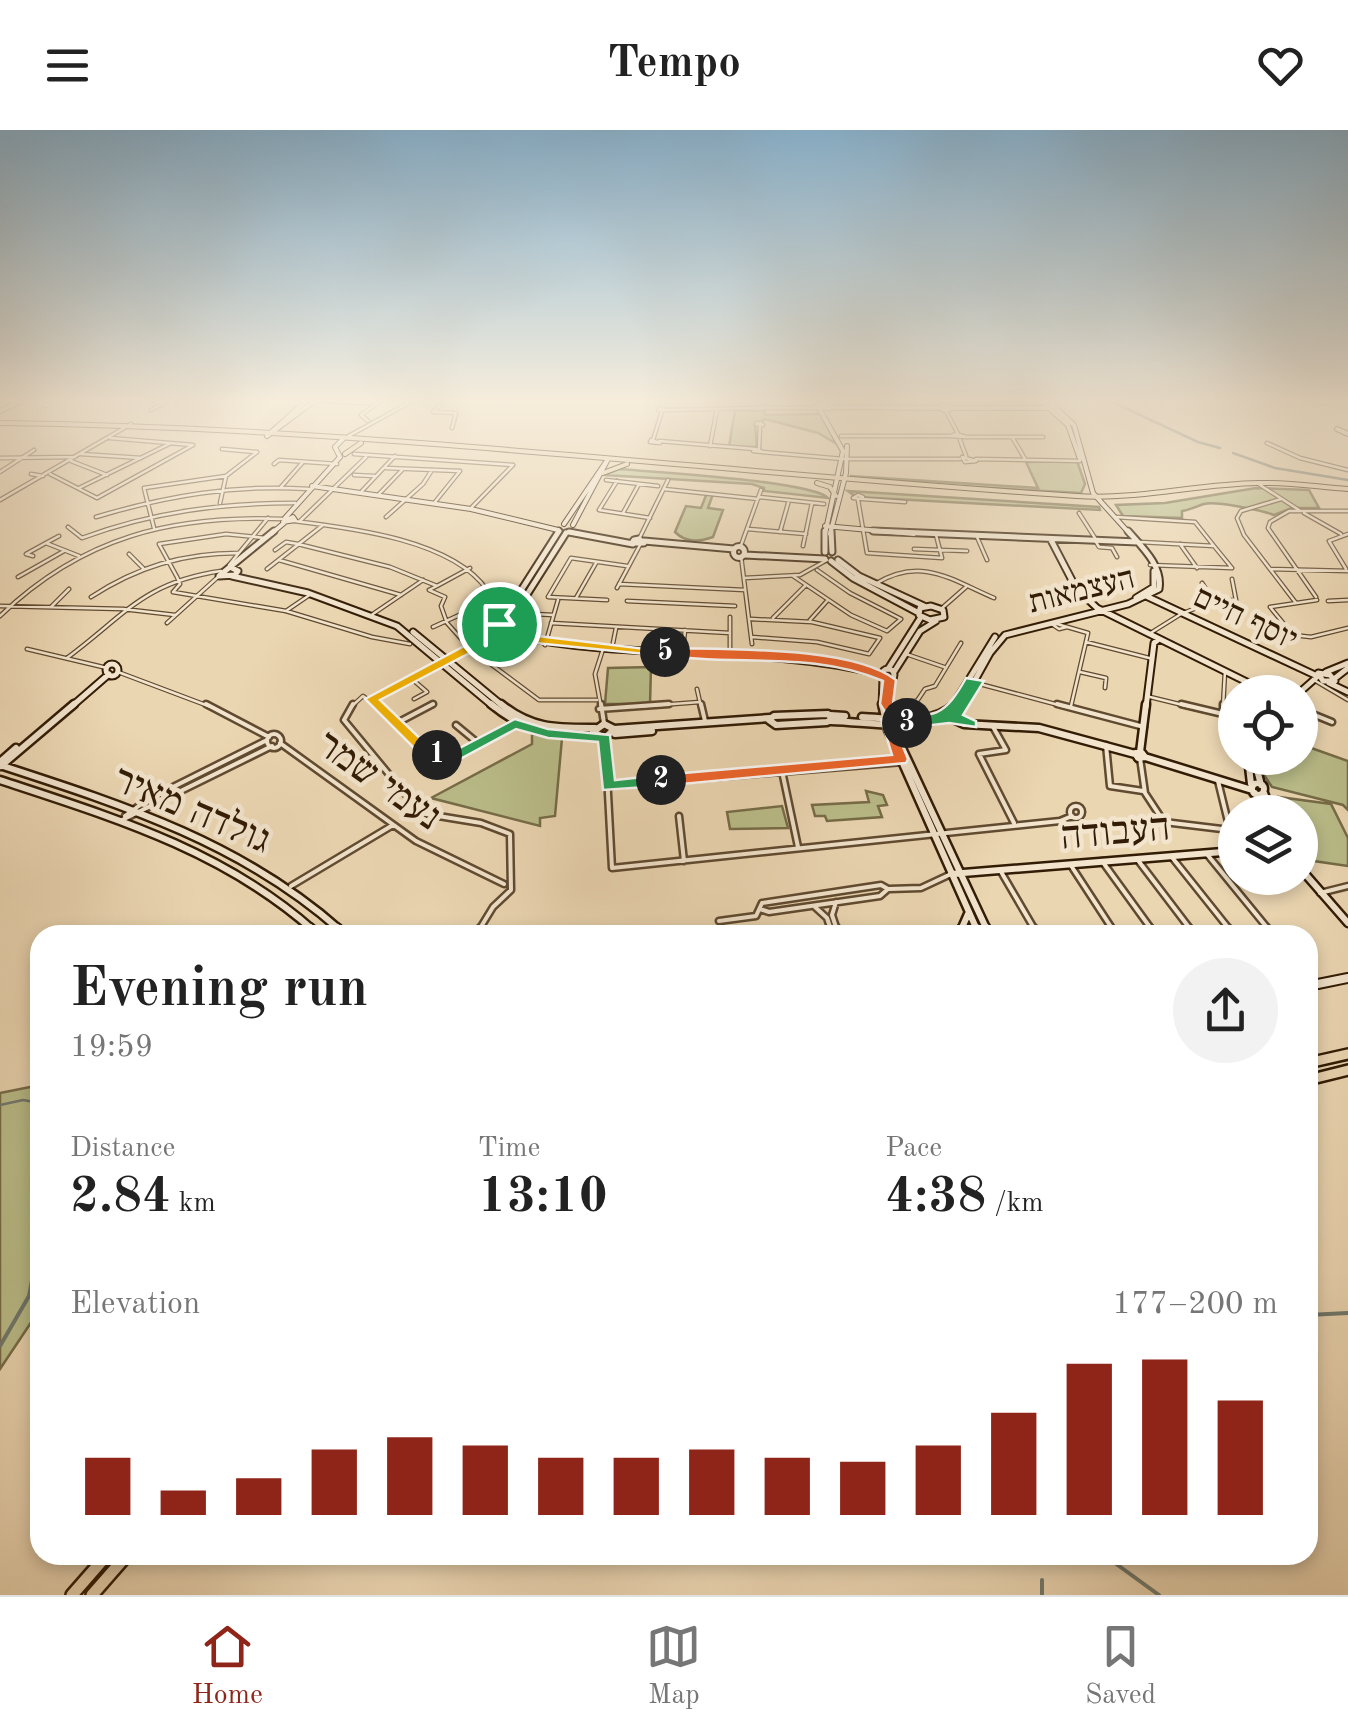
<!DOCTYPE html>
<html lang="en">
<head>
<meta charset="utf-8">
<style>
	body { margin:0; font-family:"Old Standard TT","Frank Ruhl Libre",serif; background:#f2f2f2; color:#222; height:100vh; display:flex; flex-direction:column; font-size:38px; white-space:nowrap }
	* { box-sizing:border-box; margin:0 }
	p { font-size:32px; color:#767676 }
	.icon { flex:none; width:55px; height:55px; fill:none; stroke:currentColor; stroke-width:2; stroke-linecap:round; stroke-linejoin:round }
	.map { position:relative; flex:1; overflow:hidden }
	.drawer { position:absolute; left:30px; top:795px; width:1288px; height:640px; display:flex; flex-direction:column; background:#fff; border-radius:30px; box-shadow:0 5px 15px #0003 }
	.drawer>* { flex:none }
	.controls { position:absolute; left:1218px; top:545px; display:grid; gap:20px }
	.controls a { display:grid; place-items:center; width:100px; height:100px; border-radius:50%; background:#fff; box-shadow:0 5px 15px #0003; font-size:50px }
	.pin { position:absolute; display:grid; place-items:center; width:85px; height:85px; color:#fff; margin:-42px; border:5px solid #fff; border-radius:50%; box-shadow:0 2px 10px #0007 }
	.km { position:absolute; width:50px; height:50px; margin:-25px; border-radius:50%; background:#222; color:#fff; font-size:28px; line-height:50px; text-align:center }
	.round { display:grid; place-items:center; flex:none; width:105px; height:105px; border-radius:52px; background:#f2f2f2 }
	.overview { display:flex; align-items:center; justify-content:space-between; height:170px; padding:0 40px }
	h1 { font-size:55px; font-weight:600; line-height:75px }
	.figures { display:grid; grid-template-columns:repeat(3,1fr); gap:15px; height:170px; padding:10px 40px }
	.figures div { display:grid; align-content:center }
	.figures b { font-size:50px; font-weight:600 }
	.figures small { font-size:28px; font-weight:400 }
	.figures p { font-size:28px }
	.chart { height:280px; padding:20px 40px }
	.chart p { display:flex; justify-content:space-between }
	.chart svg { width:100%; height:180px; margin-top:10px; stroke:#8f2418; stroke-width:6 }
	header { display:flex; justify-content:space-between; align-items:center; height:130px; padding:0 40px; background:#fff; font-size:45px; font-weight:600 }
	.tabs { display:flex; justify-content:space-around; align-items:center; height:140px; border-top:2px solid #e0e0e0; background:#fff; font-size:28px; color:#767676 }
	.tabs a { display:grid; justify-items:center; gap:5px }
	.tabs .active { color:#8f2418 }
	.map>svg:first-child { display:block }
	.green { fill:#babd8a; stroke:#766c48; stroke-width:2.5 }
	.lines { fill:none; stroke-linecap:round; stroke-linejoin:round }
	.stream-far1 { stroke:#70796e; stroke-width:2.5 }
	.stream { stroke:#70796e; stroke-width:4 }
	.street-far2-casing { stroke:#604a30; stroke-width:5 }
	.street-far1-casing { stroke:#604a30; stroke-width:9 }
	.street-casing { stroke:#604a30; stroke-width:10 }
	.secondary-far3-casing { stroke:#321c05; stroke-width:6 }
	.secondary-far2-casing { stroke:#321c05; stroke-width:9 }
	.secondary-far1-casing { stroke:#321c05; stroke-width:11 }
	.secondary-casing { stroke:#321c05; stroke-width:12 }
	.primary-far2-casing { stroke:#321c05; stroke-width:6 }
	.primary-far1-casing { stroke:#321c05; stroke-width:14 }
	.primary-casing { stroke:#321c05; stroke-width:16 }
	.street-far2 { stroke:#f2e4cd; stroke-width:2.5 }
	.street-far1 { stroke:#f2e4cd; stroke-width:4 }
	.street { stroke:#f2e4cd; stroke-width:5 }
	.secondary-far3 { stroke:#f2e4cd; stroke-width:4 }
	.secondary-far2 { stroke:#f2e4cd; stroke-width:5 }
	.secondary-far1 { stroke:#f2e4cd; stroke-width:6 }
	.secondary { stroke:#f2e4cd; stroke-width:8 }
	.primary-far2 { stroke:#ebd6b2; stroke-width:4 }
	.primary-far1 { stroke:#ebd6b2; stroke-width:9 }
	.primary { stroke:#ebd6b2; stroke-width:11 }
	.split-1 { fill:#f5b400; stroke:#fff; stroke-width:2.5 }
	.split-2 { fill:#22a559; stroke:#fff; stroke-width:2.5 }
	.split-3 { fill:#f0652b; stroke:#fff; stroke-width:2.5 }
	.split-4 { fill:#22a559; stroke:#fff; stroke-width:2.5 }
	.split-5 { fill:#f0652b; stroke:#fff; stroke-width:2.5 }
	.split-6 { fill:#f5b400; stroke:#fff; stroke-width:2.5 }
	.labels { text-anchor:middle; stroke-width:9; stroke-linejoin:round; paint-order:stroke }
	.far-street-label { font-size:32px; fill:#321c05; stroke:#f2e4cd }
	.street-label { font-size:40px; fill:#321c05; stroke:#f2e4cd }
</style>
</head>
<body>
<header><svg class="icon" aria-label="menu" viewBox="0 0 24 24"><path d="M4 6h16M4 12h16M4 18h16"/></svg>Tempo<svg class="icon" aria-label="heart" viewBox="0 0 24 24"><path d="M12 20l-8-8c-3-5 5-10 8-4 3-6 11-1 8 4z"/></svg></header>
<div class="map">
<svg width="1348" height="1465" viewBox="0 0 1348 1465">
	<rect width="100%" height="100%" fill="#ebd6b2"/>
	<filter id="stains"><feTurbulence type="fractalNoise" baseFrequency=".002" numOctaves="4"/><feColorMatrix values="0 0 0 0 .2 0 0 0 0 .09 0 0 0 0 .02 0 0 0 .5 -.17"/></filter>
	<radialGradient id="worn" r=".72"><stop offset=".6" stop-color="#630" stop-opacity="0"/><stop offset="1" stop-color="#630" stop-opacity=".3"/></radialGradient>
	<path class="green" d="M735,280L764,281L765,285L820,284L837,314L818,303L765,289L755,295L757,317H729Z
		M1077,331L1085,354L1081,363L951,356L850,346L1038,358L1026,332Z
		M619,339C654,342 812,351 828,368L764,361V358L752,354L604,345Z
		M1256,358L1309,360L1319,378H1292L1274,385C1261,380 1216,371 1204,374C1197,376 1190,380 1182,381V388L1123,386L1116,375L1165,373Z
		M848,361L1099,377L1100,380L856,367Z
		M707,363L713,364L708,378L723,380L713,407C699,412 686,413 675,402L686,376L701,378Z
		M651,537L650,574H605L608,538Z
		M532,604L562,608L555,686L540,688V696L431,668L532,614Z
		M1300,614L1348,631V680L1343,675L1272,657L1264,645L1263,628H1300Z
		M866,661L883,665L887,675L878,676L882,687L827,691L825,686H815L812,675L869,672Z
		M1279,667L1331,674L1348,708V736L1307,730L1300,715V682H1286Z
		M782,676L788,698L730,699L727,682Z
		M30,957L40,959V1179L0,1239V963Z"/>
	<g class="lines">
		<path class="stream-far1" d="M1108,270L1198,312L1220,318
			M1233,323L1275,338L1348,350
			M0,975L23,970L40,973"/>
		<path class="stream" d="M1308,1185L1348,1183
			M0,1216L29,1166L40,1108
			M1104,1425L1159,1465
			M1042,1450V1465"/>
		<defs>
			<path id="street-far2" d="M446,270L433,282L456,283L452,298
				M1313,270L1325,274
				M45,276L60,270
				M760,277H764L765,278L758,279Z
				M661,278L666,280H658Z
				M765,278H816
				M151,280L169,270
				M666,280L757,278
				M946,281L958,304
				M368,291L361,285L382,270
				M757,293H761L763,295L756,294Z
				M956,304L966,307L951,306Z
				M841,306H951
				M966,307H1043
				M1012,307L1025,329
				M345,308L414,270
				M651,310L660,313L650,312Z
				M653,310L662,281
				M960,310L966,326
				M659,311L755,319
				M1267,313L1300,328L1348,340
				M710,316L717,279
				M755,319L763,322L753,321Z
				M759,319L760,296
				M762,322L843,329H960
				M81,324L141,328
				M354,324L513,335
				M962,327L976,331L965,332Z
				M0,328L75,327
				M976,329L1080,331
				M71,331L107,345
				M274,334L279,330L337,334
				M386,338L460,341
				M0,342L34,320
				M31,344L43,346
				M50,344L97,368L193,315L110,308
				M354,345L374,346
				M606,350L658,356
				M617,351L599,380L650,388
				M1257,353L1299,380
				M281,357L303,332
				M79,358L169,314
				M664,359L758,369
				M361,362L395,326
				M379,364L403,339
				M858,365L863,367V369L853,368Z
				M759,367L824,374
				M863,369L905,372
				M1281,369L1241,381L1237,388L1244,405L1296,473
				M0,370L131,294
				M858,370L867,423L942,428L936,405
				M435,372L460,341
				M220,373L226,346L257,322L222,319
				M471,378L513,335
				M623,383L639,354
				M1079,383L1095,408
				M1304,383L1341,404
				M96,387C166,366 235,354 309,359
				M386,387L423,354L432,340
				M1116,387L1195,392L1214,416
				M294,391C351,398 453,410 487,460L477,477L433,497
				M300,391L366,327
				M68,397L82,408C152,382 221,373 295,373
				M154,398L144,358L226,346
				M748,399L806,404
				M780,402L789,370
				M59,406L46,413L79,426
				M977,407L987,430
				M639,409L668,350
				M1096,412L1099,417L1112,418L1117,427
				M1140,412L1214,416L1232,438L1150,435
				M1180,414L1197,438
				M803,416L812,373
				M740,418L761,360
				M914,419L967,421
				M275,420L286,412L298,414L390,437L437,456
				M129,424L143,438
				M33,426L26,424L46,413
				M741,426L752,514
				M279,430L401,465
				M229,435L268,388
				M267,439L323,395
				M1270,439L1348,441
				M1346,439L1329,411L1348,404
				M793,446L851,485L887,501L901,489L850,463L817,440
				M18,447L64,421
				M177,447L180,454L173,462L286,481L372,507L410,514
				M177,447L159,414L226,404L265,408
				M744,448L800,445L827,430
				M1202,453L1214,471L1236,470L1232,449
				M619,454L745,460
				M875,454C921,426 950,449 994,468
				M437,456L429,460L445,467L441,476L447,493L464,512L473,508
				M437,456L470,438
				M617,458L640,415
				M91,467C137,437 183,423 238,423
				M1316,467L1268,398L1270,392L1289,381H1348
				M576,468L596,433
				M607,470L548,467L571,428L627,436
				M1317,470L1270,477L1293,505L1311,507L1348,498
				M627,471L735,476
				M1328,471L1348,470
				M0,476L123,479L175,485
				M51,477L69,459
				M941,479L966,457
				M286,481L311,464
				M534,484L553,485
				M0,486C82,407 171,385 283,389
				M370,486L423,450
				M730,487V521
				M773,488L805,456
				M751,489L812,492L880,508L869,524L817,512L752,507
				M810,490L827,471
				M167,493L219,446
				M551,493L730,503
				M1067,497L1059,499L1053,495L1057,494L1088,503L1071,576
				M1149,504L1181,484L1214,471
				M1086,512L1153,529
				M613,513L616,498
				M545,515L558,470
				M27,519L107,538
				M683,520L685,500
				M906,524L944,537
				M480,526L539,570H597
				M67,528C125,485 144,452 221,441
				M118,542L211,577
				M1080,542L1106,548L1105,558
				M412,549L427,562L414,569
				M1314,550L1348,570
				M976,553L1066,577
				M697,559L701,577
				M1150,567L1191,577
				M372,569L442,533
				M351,577L363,566L378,577
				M428,577L433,574
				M601,577L595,544L604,516
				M633,577L700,572
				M902,577V571H917L925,559L935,556L961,513
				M911,577L913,572
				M1223,577L1225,541"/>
			<path id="street-far1" d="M206,574L269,607
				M353,574L344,590L411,671L408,681L481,693L510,704L511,760L493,777L479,800
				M375,574L439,635L515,594
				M601,574L604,593
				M701,574L705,591
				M901,574L910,580L912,574
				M1057,574L1144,597
				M1181,574L1223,584V574
				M599,579L669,574
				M1300,579L1332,592
				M397,593L433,574
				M456,595L479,614
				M992,595L1006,620L979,624L1014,693
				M267 611a7 7 0 1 1 14 0a7 7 0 1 1-14 0Z
				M605,608L612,738L1060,691L1072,686
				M280,613L416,711L504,754
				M1106,615L1110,656L1143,661
				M424,620L444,632
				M1140,628L1145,663L1164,692L1230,700L1218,651
				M782,641L798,717
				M608,656L903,632
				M1070 682a6 6 0 1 1 12 0a6 6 0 1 1-12 0Z
				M125,686L147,670L265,611
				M679,686L684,731
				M120,691L272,616
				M1206,723L1269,800
				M1171,726L1230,800
				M1137,729L1191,800
				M1102,731L1152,800
				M1070,734L1113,800
				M1000,740L1035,800
				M291,756L393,695
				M889,759L921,758L951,744
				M1320,763L1348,756
				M836,772L832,785L837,800
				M815,777L827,788L831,800
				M719,791L756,786L762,773L881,755L888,759L880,766L769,782L760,779"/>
			<path id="street" d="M830,798L832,805
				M837,798L839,805
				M1034,798L1038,805
				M1111,798L1116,805
				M1150,798L1155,805
				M1189,798L1194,805
				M1228,798L1234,805
				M1267,798L1273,805
				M476,805L480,798"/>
			<path id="secondary-far3" d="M317,270L376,273
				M1040,270L1068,295L1080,329
				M1047,270L1074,295L1093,363L1130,404
				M306,271L267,306L313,272
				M822,274L828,276L829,278L815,277Z
				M942,276L954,278L944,280Z
				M829,277L940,278
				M953,278H1050
				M820,280L843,321L825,404
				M0,281L24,270
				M1337,299L1348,304
				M312,356L471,379L558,400
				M293,387L295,390L283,392Z
				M285,388L340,327L335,317L343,309
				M564,394L608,329L573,395
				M825,396L914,404
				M569,402L580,404
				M271,404L284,393
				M830,404L846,343L847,316"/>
			<path id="secondary-far2" d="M825,401V422
				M831,401L832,422
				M873,401L1138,412
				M569,402L633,414
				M639,409L644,413H632L634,410Z
				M1051,410L1076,458L1097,478L1267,562
				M644,411L734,419
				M733.5 422a5.5 5.5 0 1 1 11 0a5.5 5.5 0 1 1-11 0Z
				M745,425L825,429
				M838,430L859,446L924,476
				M831,431L853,448L917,482
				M232,438L238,441L235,445L219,446L274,401
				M232,446L308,463L397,496L494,577
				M1146,466L1317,546
				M1136,468L1154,457V441
				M931,476L943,480L944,487L930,490L919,485L920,478Z
				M495.5 499a5.5 5.5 0 1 1 11 0a5.5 5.5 0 1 1-11 0Z
				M499,495L559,401
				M507,496L566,403
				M413,502L504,577
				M503,503C627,533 756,513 880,544
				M443,532L500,503
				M106 540a6 6 0 1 1 12 0a6 6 0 1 1-12 0Z
				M882 545a6 6 0 1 1 12 0a6 6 0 1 1-12 0Z
				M888,539L921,487
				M894,542L920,501L936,491
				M1326,542L1348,533
				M1318,543L1330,545L1335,551H1323Z
				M1334,549L1348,538
				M1329,553L1348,562
				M1300,562L1317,547
				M71,577L109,544
				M882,577L883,548
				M888,577L890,550
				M952,577L995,507
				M960,577L990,523L1005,505L1128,474L1159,459C1163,436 1142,417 1128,401
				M1146,577L1154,513L1159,509"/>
			<path id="secondary-far1" d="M491,574C526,603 551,604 595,605
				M501,574C532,599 556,598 595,598
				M882,574L888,600L977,800
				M887,574L895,603L987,800
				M828,584L832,589L827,592L776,595L769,590L774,586Z
				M830,585L845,586
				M862,587C893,588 930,597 955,574
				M951,588L964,594L1039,598L1135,624
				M831,591C875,592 926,606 963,574
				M604,594L614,599L605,608L593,602Z
				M614,599L770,588
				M615,604L652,601
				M1140,622L1146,574
				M1135,623H1142L1145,627L1138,628Z
				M1145,627L1252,660
				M1248,628L1251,654
				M1254,628L1261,655
				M0,632L16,618
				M0,635C123,675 242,713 340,800
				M1,636L74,574
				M0,650C112,687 223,720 313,800
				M1252 659a6 6 0 1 1 12 0a6 6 0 1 1-12 0Z
				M1255,663L1264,682
				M1264,663L1271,682
				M1300,738L1348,793
				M951,744L1235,721
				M961,800L968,784"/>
			<path id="secondary" d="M310,798L318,805
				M337,798L345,805
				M976,798L979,805
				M986,798L989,805
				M953,805L963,798
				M1308,856L1348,848"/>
			<path id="primary-far2" d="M0,293C360,297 718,343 1077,366C1139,370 1197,354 1258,353C1287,352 1318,357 1348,359
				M345,324L361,313
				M603,343L627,334
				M817,353L830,357L836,366"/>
			<path id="primary-far1" d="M1308,933L1348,924
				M1308,950L1348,940"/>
			<path id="primary" d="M72,1465L107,1425
				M92,1465L127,1425"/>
		</defs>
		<use href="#street-far2" class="street-far2-casing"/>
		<use href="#street-far1" class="street-far1-casing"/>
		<use href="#street" class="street-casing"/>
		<use href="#secondary-far3" class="secondary-far3-casing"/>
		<use href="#secondary-far2" class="secondary-far2-casing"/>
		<use href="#secondary-far1" class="secondary-far1-casing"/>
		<use href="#secondary" class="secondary-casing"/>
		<use href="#primary-far2" class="primary-far2-casing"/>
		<use href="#primary-far1" class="primary-far1-casing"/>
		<use href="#primary" class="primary-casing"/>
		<use href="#street-far2" class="street-far2"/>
		<use href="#street-far1" class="street-far1"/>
		<use href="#street" class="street"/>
		<use href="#secondary-far3" class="secondary-far3"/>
		<use href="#secondary-far2" class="secondary-far2"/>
		<use href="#secondary-far1" class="secondary-far1"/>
		<use href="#secondary" class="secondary"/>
		<use href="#primary-far2" class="primary-far2"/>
		<use href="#primary-far1" class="primary-far1"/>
		<use href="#primary" class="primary"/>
	</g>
	<linearGradient id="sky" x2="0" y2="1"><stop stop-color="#89b5d3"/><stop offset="0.57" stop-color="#f6eddc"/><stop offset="1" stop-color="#f6eddc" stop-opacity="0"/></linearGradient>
	<rect width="1348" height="475" fill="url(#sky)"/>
	<path class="split-1" d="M495,492L505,494L481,513V517L380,570L429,617L444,625L437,630L419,623L365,569L466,515Z"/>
	<path class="split-2" d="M515,589L548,599L610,605L615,650L661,645L668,650L661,656L603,660L598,612L548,608L516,599L449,635H439L430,625L437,620L446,625Z"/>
	<path class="split-3" d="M881,589H907L914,593L907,598L895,597L908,629L906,633L661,656L654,650L661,645L892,625Z"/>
	<path class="split-4" d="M966,548L984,551L963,585L976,591V597L949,593L907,598L885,582L892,578C933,593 946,584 966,548Z"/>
	<path class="split-5" d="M665,518C723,520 851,515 896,550L893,574L899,582L887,585L880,574L883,551C811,520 735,537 661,525V520Z"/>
	<path class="split-6" d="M495,492L538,506L671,522L665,526L535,513L495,497Z"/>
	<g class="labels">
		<g class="far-street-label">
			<text transform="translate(1081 459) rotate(-14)" y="11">העצמאות</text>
			<text transform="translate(1246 487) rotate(25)" y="11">יוסף חיים</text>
		</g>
		<g class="street-label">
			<text transform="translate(380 649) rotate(35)" y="14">נעמי שמר</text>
			<text transform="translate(193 678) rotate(23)" y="14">גולדה מאיר</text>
			<text transform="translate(1115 700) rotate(-5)" y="14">העבודה</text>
		</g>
	</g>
	<rect width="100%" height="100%" filter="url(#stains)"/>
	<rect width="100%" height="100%" fill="url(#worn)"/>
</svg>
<div class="controls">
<a><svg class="icon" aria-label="locate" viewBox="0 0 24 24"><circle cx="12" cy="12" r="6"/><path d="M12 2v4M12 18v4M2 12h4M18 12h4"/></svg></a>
<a><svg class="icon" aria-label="layers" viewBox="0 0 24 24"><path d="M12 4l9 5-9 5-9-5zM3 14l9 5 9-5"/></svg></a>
</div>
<div class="pin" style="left:499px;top:494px;background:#1e9e55"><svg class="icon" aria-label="arrive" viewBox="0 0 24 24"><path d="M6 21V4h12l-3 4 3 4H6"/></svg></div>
<b class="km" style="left:437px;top:625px">1</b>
<b class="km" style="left:661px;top:650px">2</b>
<b class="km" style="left:907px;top:593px">3</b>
<b class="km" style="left:665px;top:522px">5</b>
<section class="drawer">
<div class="overview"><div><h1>Evening run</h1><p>19:59</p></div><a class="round"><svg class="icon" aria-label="share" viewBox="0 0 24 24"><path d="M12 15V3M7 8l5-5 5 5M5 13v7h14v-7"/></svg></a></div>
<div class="figures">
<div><p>Distance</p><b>2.84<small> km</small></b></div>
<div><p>Time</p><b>13:10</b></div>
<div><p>Pace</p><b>4:38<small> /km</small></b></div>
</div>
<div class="chart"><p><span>Elevation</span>177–200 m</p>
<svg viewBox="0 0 160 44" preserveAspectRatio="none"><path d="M5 44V30M15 44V38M25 44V35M35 44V28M45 44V25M55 44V27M65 44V30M75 44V30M85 44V28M95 44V30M105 44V31M115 44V27M125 44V19M135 44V7M145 44V6M155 44V16"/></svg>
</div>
</section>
</div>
<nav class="tabs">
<a class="active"><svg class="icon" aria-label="home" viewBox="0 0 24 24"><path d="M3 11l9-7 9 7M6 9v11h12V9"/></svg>Home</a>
<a><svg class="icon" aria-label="map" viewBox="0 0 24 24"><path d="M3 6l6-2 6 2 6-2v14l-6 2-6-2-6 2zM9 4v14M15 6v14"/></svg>Map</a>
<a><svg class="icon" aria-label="saved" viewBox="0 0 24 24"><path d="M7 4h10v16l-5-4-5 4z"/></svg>Saved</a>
</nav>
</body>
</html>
